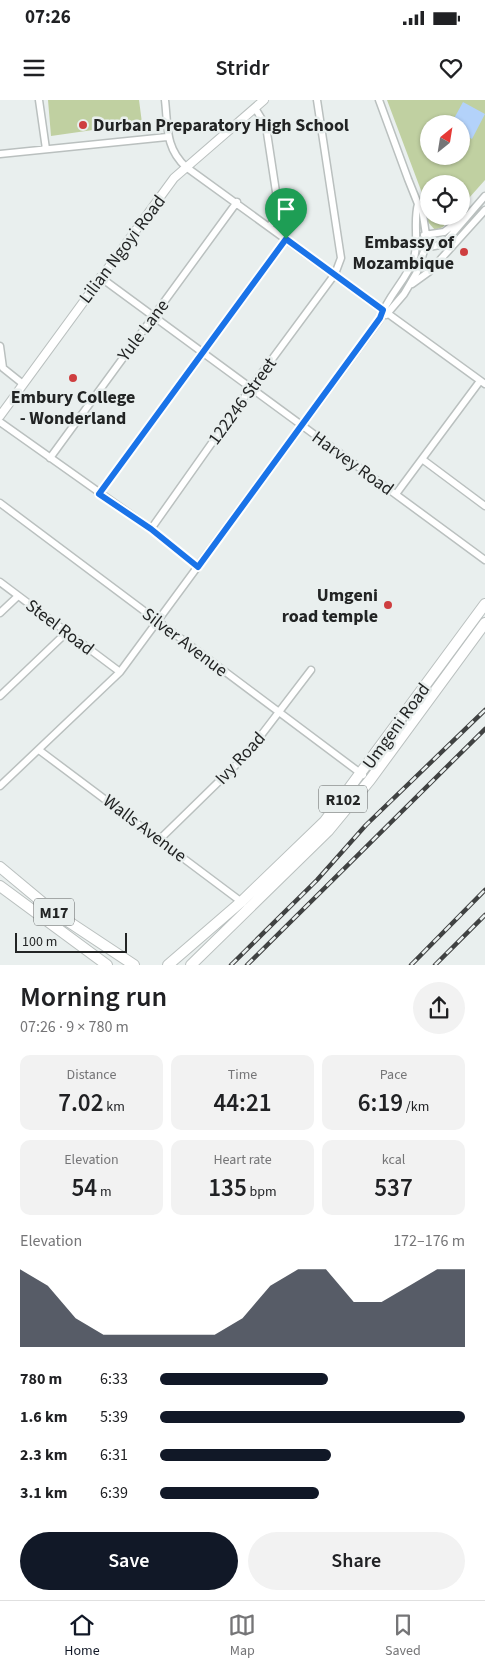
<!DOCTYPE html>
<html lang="en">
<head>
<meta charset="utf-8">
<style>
	body { margin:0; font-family:"Source Sans 3",sans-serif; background:#f2f2f2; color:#202124; height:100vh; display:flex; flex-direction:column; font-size:19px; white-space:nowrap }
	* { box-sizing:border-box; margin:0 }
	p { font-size:16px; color:#757577 }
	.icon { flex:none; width:28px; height:28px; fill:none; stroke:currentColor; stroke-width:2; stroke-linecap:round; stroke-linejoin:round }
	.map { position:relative; height:865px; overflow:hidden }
	.details { display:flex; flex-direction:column; background:#fff; flex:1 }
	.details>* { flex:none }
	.needle { width:32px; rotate:30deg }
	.tools { position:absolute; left:420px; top:15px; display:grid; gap:10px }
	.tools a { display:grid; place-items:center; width:50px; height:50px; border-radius:50%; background:#fff; box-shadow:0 1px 4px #0004; font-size:25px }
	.scale { position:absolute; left:15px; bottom:12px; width:112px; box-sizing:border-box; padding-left:5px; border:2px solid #222424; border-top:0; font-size:14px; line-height:18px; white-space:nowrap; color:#222424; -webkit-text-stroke:4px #e9efee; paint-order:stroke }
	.pin { position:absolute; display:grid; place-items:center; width:42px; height:42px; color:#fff; margin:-51px -21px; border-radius:50% 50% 50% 0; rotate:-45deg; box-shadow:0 0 5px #0007 }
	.pin .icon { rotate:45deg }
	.round { display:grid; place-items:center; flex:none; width:52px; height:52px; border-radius:26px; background:#f2f2f2 }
	.overview { display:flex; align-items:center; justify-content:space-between; height:85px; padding:0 20px }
	h1 { font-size:28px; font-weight:600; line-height:38px }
	.stats { display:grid; grid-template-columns:repeat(3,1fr); gap:8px; height:85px; padding:5px 20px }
	.stats div { display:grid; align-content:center; border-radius:10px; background:#f2f2f2; text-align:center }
	.stats b { font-size:25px; font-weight:600 }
	.stats small { font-size:14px; font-weight:400 }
	.stats p { font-size:14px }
	.chart { height:140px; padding:10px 20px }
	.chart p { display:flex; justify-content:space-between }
	.chart svg { width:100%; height:90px; margin-top:5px; fill:#111827; opacity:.7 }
	.button { display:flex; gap:10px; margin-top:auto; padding:10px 20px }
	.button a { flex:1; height:58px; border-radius:30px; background:#111827; color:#fff; font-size:20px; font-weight:600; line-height:58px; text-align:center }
	.button a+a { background:#f2f2f2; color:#202124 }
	ul { padding:0 20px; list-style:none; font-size:16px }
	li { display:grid; grid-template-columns:80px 60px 1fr; align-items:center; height:38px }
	li i { height:12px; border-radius:6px; background:#111827 }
	.status { display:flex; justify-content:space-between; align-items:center; height:35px; padding:0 25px; background:#fff; direction:ltr }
	.status svg { height:14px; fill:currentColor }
	header { display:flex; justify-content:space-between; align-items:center; height:65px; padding:0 20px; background:#fff; font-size:22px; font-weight:600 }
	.tabs { display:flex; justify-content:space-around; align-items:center; height:70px; border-top:1px solid #e0e0e0; background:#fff; font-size:14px; color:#757577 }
	.tabs a { display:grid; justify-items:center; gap:2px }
	.tabs .current { color:#111827 }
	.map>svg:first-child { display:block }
	.green { fill:#c0d0a1; fill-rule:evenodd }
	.water { fill:#b3d2fa }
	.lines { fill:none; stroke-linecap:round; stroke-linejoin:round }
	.minor-casing { stroke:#bac0bf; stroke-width:9 }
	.tertiary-casing { stroke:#bac0bf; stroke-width:10 }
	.primary-casing { stroke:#bac0bf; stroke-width:12 }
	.minor { stroke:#fff; stroke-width:6 }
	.tertiary { stroke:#fff; stroke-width:8 }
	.primary { stroke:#fff; stroke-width:10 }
	.rail-casing { stroke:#404242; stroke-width:4.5 }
	.rail { stroke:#e9efee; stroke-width:2.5; stroke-dasharray:8; stroke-linecap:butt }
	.route-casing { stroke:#fff; stroke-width:10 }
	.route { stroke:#1a73e8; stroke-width:6 }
	.poi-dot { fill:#ce3e3f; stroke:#e9efee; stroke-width:2 }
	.labels { text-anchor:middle; stroke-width:5; stroke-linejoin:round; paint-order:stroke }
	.shield { fill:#e9efee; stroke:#5e6161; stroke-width:1 }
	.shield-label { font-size:16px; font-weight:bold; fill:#222424 }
	.poi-label { font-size:18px; font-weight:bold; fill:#222424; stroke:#e9efee; text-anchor:end }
	.street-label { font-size:18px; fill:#222424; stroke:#e9efee }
</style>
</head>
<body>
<div class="status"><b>07:26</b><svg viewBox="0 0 49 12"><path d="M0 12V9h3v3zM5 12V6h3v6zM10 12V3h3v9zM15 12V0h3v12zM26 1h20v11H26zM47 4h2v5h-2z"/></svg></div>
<header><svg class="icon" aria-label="menu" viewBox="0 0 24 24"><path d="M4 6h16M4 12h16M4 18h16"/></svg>Stridr<svg class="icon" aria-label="heart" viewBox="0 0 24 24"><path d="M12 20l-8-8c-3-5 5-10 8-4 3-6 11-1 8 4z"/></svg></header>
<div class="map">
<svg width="485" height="865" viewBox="0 0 485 865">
	<rect width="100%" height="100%" fill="#e9efee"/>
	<path class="green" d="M48,0H139L142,23L51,36Z
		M387,0H485V80L461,107V84H429V116H452L443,127L435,130L428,122L425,101ZM429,24H461V56H429Z"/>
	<path class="water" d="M463,2L485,14L472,39L461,33V24H451Z"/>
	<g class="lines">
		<defs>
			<path id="minor" d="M39,0L46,49
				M165,0C168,26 165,48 186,67L485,284
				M379,0L408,79L418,104L422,108L426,135L425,148L417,172L404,194L386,215
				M255,8L266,26L278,105L277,116L269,127
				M0,54L167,37
				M424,135L444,132L465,116
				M423,148L440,145L447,140L485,96
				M100,177L485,460
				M412,184L430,171L485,110
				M0,246L3,268L23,284
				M0,322L151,429L198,467
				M50,358L237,102
				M422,359L485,406
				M99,394L286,139
				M396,394L480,281
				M0,403L363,675
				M151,429L250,289L335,174L341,158L317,0
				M0,482L120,572
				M0,513L18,496
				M0,596L67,532
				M39,650L243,803
				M0,686L120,572L380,219C387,196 407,180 414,158C419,140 413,121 418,104
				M160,739L246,655L311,570"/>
			<path id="tertiary" d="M0,316L174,78L264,0"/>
			<path id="primary" d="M0,767L54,812L134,865
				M0,786L107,865
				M168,865L241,802L325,721L485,504
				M191,865L328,731L370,680L485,523"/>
		</defs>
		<use href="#minor" class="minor-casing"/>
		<use href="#tertiary" class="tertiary-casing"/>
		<use href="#primary" class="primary-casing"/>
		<use href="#minor" class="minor"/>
		<use href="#tertiary" class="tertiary"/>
		<use href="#primary" class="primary"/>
		<defs>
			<path id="rail" d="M231,865L317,780L366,725L485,610
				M247,865L485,629
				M411,865L485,790
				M435,865L485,815"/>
		</defs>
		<use href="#rail" class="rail-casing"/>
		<use href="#rail" class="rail"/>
	</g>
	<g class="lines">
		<defs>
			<path id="route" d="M286,139L383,210L380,218L198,467L151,429L99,394Z"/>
		</defs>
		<use href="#route" class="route-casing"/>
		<use href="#route" class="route"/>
	</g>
	<g class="poi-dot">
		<circle cx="83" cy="25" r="5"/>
		<circle cx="464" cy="152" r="5"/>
		<circle cx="73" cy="278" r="5"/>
		<circle cx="388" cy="505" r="5"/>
	</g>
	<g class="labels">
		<g class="shield">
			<rect x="319" y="685.5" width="48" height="27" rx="4"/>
			<rect x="34" y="798.5" width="40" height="27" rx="4"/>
		</g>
		<g class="shield-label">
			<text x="343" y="705">R102</text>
			<text x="54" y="818">M17</text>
		</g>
		<g class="poi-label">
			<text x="93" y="31" text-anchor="start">Durban Preparatory High School</text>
			<text x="454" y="148">Embassy of<tspan x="454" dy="21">Mozambique</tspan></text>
			<text x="73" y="303" text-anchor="middle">Embury College<tspan x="73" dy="21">- Wonderland</tspan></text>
			<text x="378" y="501">Umgeni<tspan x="378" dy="21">road temple</tspan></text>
		</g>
		<g class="street-label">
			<text transform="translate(122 149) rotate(-53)" y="6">Lilian Ngoyi Road</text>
			<text transform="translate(143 230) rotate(-53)" y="6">Yule Lane</text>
			<text transform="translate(242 301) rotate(-54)" y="6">122246 Street</text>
			<text transform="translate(353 363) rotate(36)" y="6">Harvey Road</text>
			<text transform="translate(60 527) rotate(37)" y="6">Steel Road</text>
			<text transform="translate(185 542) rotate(37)" y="6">Silver Avenue</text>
			<text transform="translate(396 626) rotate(-54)" y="6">Umgeni Road</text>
			<text transform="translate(240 658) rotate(-47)" y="6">Ivy Road</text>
			<text transform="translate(145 728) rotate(37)" y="6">Walls Avenue</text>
		</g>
	</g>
</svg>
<div class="tools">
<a><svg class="needle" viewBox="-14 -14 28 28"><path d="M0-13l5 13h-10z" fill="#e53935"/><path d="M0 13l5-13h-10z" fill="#757577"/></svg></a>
<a><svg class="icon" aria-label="locate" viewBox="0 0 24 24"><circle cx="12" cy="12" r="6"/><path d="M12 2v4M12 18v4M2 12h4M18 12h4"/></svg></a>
</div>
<div class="scale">100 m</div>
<div class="pin" style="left:286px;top:139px;background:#1e9e55"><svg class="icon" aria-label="arrive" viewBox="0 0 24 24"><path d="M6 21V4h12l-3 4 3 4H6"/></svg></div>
</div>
<section class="details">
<div class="overview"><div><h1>Morning run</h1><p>07:26 · 9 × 780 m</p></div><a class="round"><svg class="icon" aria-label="share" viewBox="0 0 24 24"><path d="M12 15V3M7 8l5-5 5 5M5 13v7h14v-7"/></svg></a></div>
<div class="stats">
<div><p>Distance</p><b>7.02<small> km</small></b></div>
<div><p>Time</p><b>44:21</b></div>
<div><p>Pace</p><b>6:19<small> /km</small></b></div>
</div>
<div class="stats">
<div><p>Elevation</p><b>54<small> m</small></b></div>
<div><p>Heart rate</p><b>135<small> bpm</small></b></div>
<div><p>kcal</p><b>537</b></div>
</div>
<div class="chart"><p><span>Elevation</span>172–176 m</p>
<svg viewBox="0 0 160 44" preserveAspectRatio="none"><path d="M0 44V6L10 14L20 30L30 38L40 38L50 38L60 38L70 38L80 30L90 14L100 6L110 6L120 22L130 22L140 14L150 6L160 6V44z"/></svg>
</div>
<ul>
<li><b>780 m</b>6:33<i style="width:55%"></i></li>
<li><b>1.6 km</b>5:39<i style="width:100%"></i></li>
<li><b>2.3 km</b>6:31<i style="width:56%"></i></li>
<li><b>3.1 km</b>6:39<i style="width:52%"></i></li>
</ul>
<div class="button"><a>Save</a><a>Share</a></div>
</section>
<nav class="tabs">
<a class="current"><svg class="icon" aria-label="home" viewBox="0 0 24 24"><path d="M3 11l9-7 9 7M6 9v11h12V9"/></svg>Home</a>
<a><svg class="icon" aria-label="map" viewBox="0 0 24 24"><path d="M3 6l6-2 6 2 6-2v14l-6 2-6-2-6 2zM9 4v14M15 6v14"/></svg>Map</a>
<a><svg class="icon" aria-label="saved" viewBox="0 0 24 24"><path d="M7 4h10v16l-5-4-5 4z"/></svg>Saved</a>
</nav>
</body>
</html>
